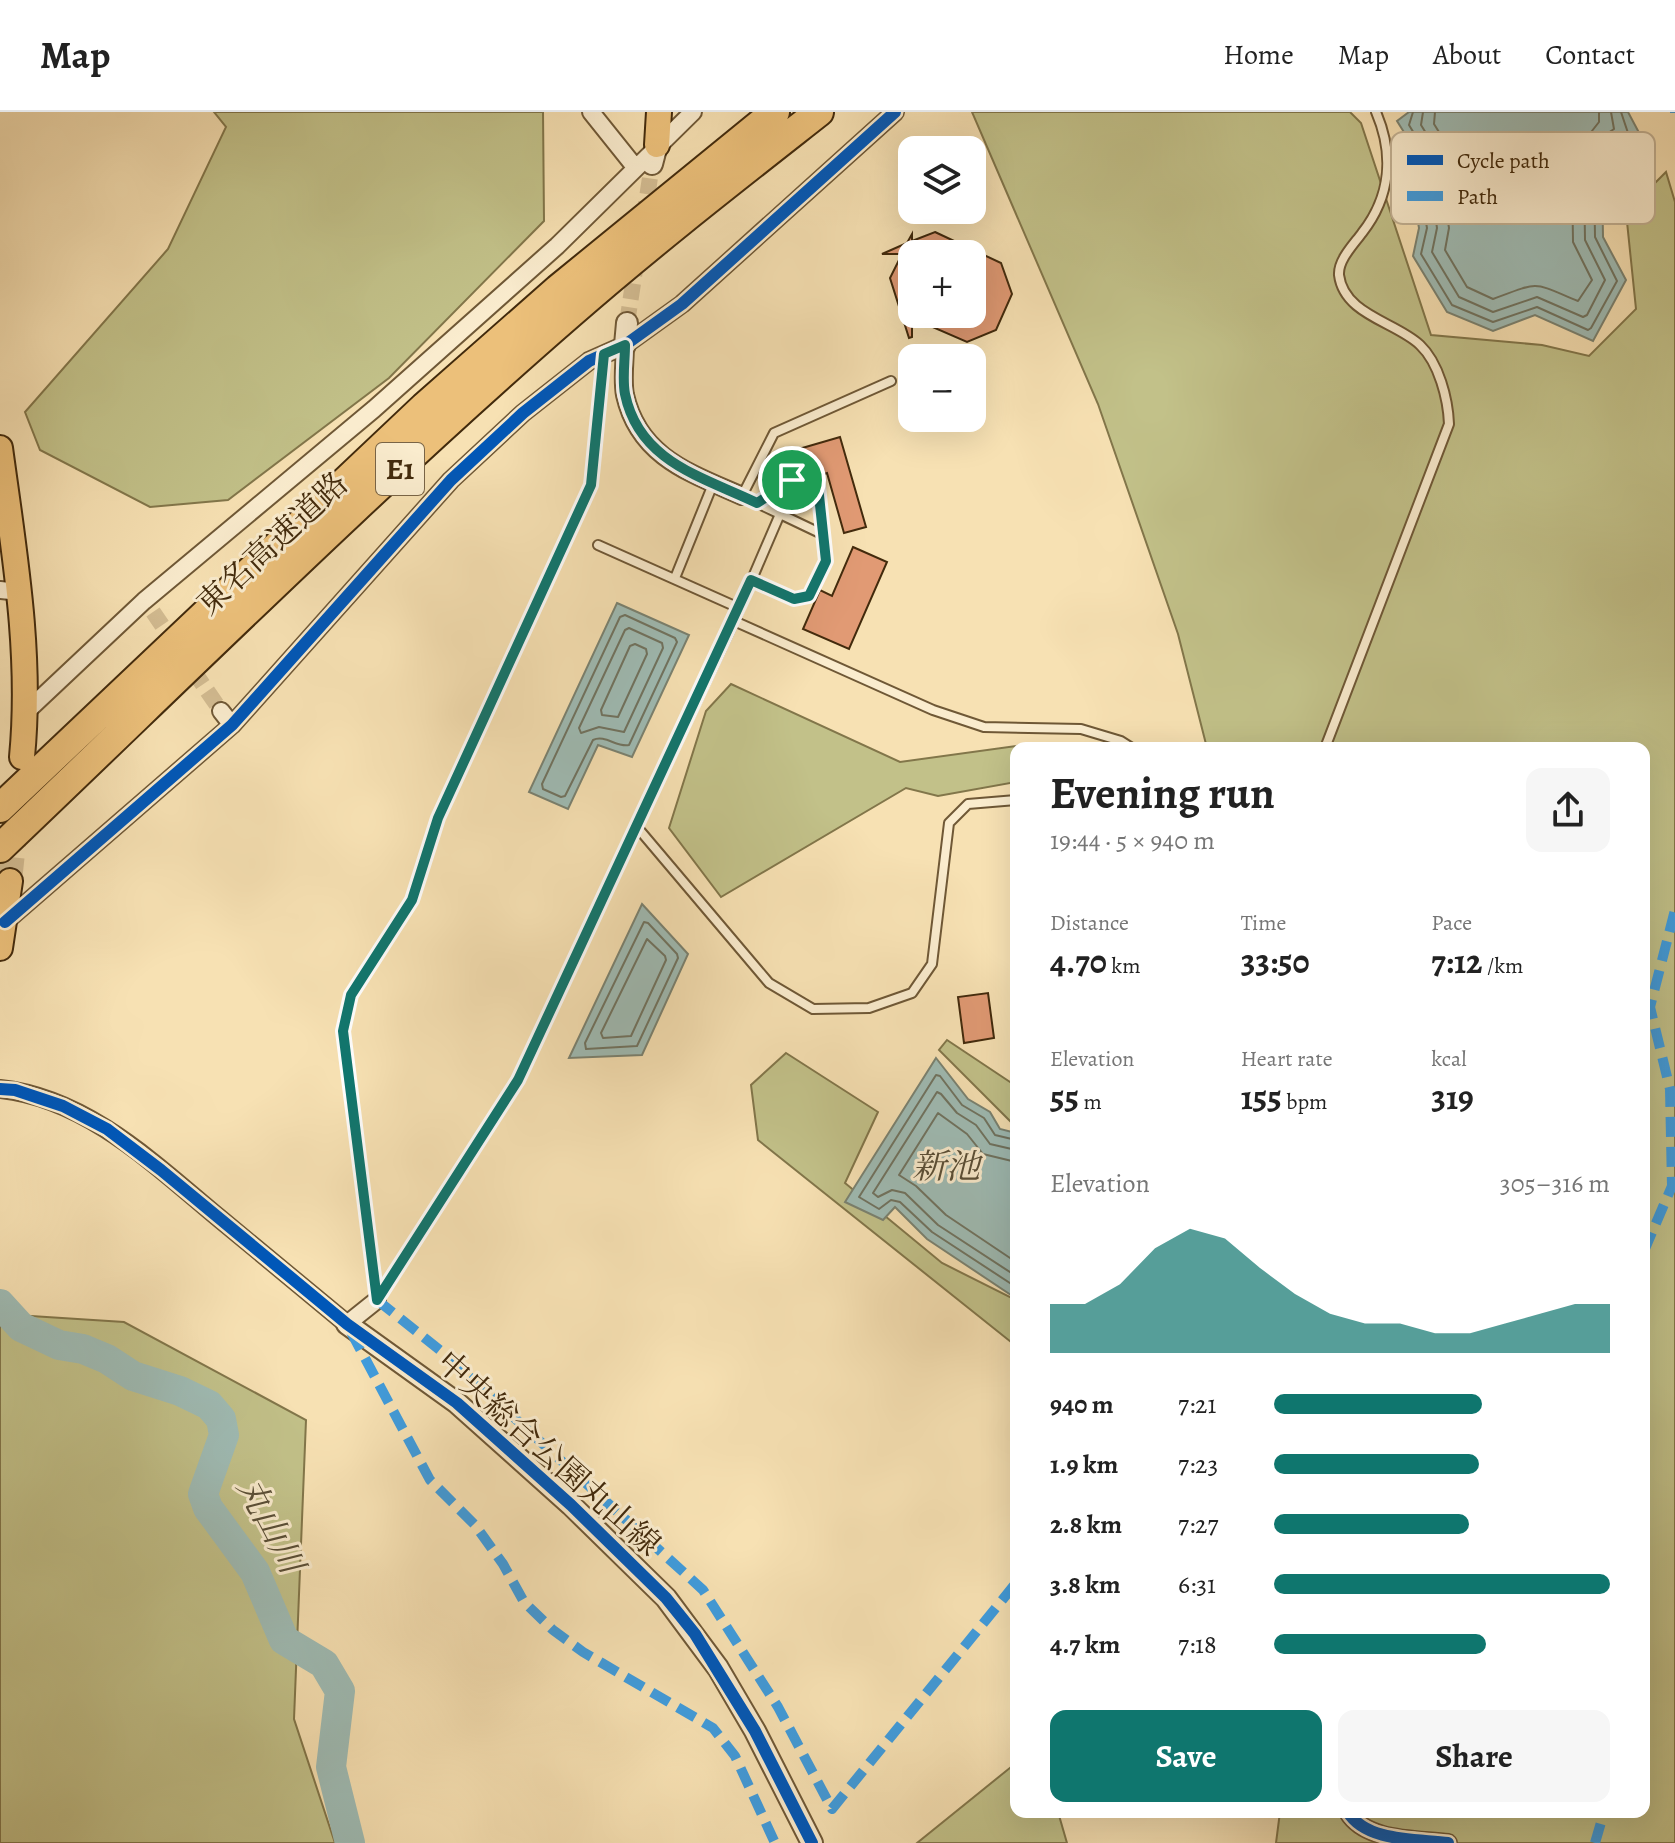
<!DOCTYPE html>
<html lang="en">
<head>
<meta charset="utf-8">
<style>
	body { margin:0; font-family:Alegreya,"Noto Serif JP",serif; background:#f6f6f6; color:#222; height:100vh; display:flex; flex-direction:column; font-size:30px; white-space:nowrap }
	* { box-sizing:border-box; margin:0 }
	p { font-size:26px; color:#767676 }
	.icon { flex:none; width:44px; height:44px; fill:none; stroke:currentColor; stroke-width:2; stroke-linecap:round; stroke-linejoin:round }
	.map { position:relative; flex:1; overflow:hidden }
	.drawer { position:absolute; left:1010px; top:630px; width:640px; height:1076px; display:flex; flex-direction:column; background:#fff; border-radius:16px; box-shadow:0 8px 32px #0002 }
	.drawer>* { flex:none }
	.controls { position:absolute; left:898px; top:24px; display:grid; gap:16px }
	.controls a { display:grid; place-items:center; width:88px; height:88px; border-radius:16px; background:#fff; box-shadow:0 8px 32px #0002; font-size:40px }
	.pin { position:absolute; display:grid; place-items:center; width:68px; height:68px; color:#fff; margin:-34px; border:4px solid #fff; border-radius:50%; box-shadow:0 2px 8px #0007 }
	.round { display:grid; place-items:center; flex:none; width:84px; height:84px; border-radius:16px; background:#f6f6f6 }
	.head { display:flex; align-items:center; justify-content:space-between; height:136px; padding:0 40px }
	h1 { font-size:44px; font-weight:600; line-height:60px }
	.metrics { display:grid; grid-template-columns:repeat(3,1fr); gap:12px; height:136px; padding:8px 40px }
	.metrics div { display:grid; align-content:center }
	.metrics b { font-size:34px; font-weight:600 }
	.metrics small { font-size:22px; font-weight:400 }
	.metrics p { font-size:22px }
	.chart { height:224px; padding:16px 40px }
	.chart p { display:flex; justify-content:space-between }
	.chart svg { width:100%; height:144px; margin-top:8px; fill:#0f766e; opacity:.7 }
	.action { display:flex; gap:16px; margin-top:auto; padding:16px 40px }
	.action a { flex:1; height:92px; border-radius:16px; background:#0f766e; color:#fff; font-size:32px; font-weight:600; line-height:92px; text-align:center }
	.action a+a { background:#f6f6f6; color:#222 }
	ul { padding:0 40px; list-style:none; font-size:26px }
	li { display:grid; grid-template-columns:128px 96px 1fr; align-items:center; height:60px }
	li i { height:20px; border-radius:10px; background:#0f766e }
	header { display:flex; align-items:center; gap:48px; box-sizing:border-box; height:112px; padding:0 40px; background:#fff; border-bottom:2px solid #e0e0e0 }
	header strong { font-size:38px }
	nav { display:flex; gap:44px; margin-inline-start:auto; font-size:28px }
	.map>svg:first-child { display:block }
	.green { fill:#c2c189; stroke:#82764a; stroke-width:2 }
	.water { fill:#9fbcb5; stroke:#7a8271; stroke-width:2 }
	.lines { fill:none; stroke-linecap:round; stroke-linejoin:round }
	.shore { stroke:#707360; stroke-width:2 }
	.river { stroke:#9fbcb5; stroke-width:30 }
	.building { fill:#e19a74; stroke:#422a0c; stroke-width:2; fill-rule:evenodd }
	.minor-tunnel { stroke:#d3bc92; stroke-width:16; stroke-dasharray:16 8; stroke-linecap:butt }
	.primary-tunnel { stroke:#d3bc92; stroke-width:24; stroke-dasharray:24 12; stroke-linecap:butt }
	.service-casing { stroke:#6f5836; stroke-width:12 }
	.minor-casing { stroke:#6f5836; stroke-width:20 }
	.tertiary-casing { stroke:#6f5836; stroke-width:24 }
	.primary-casing { stroke:#422a0c; stroke-width:28 }
	.motorway-casing { stroke:#422a0c; stroke-width:32 }
	.service { stroke:#faecce; stroke-width:8 }
	.minor { stroke:#faecce; stroke-width:16 }
	.tertiary { stroke:#faecce; stroke-width:20 }
	.primary { stroke:#ecc07a; stroke-width:24 }
	.motorway { stroke:#ecc07a; stroke-width:28 }
	.quiet { stroke:#3f9cde; stroke-width:10; stroke-dasharray:20 10; stroke-linecap:butt }
	.cycleway-casing { stroke:#faecce; stroke-width:17 }
	.cycleway { stroke:#0057b8; stroke-width:12 }
	.route-casing { stroke:#fff; stroke-width:16 }
	.route { stroke:#0f766e; stroke-width:10 }
	.labels { text-anchor:middle; stroke-width:6; stroke-linejoin:round; paint-order:stroke }
	.shield { fill:#faecce; stroke:#796446; stroke-width:2 }
	.shield-label { font-size:30px; font-weight:bold; fill:#422a0c }
	.street-label { font-size:32px; fill:#422a0c; stroke:#faecce }
	.water-label { font-size:34px; font-style:italic; fill:#594e36; stroke:#faecce }
	.key { fill:#faecce; stroke:#c3b294; stroke-width:2 }
	.key-label { font-size:22px; fill:#422a0c }
</style>
</head>
<body>
<header>
<strong>Map</strong>
<nav><a>Home</a><a>Map</a><a>About</a><a>Contact</a></nav>
</header>
<div class="map">
<svg width="1675" height="1731" viewBox="0 0 1675 1731">
	<rect width="100%" height="100%" fill="#f7e1b3"/>
	<filter id="stains"><feTurbulence type="fractalNoise" baseFrequency=".0025" numOctaves="4"/><feColorMatrix values="0 0 0 0 .2 0 0 0 0 .09 0 0 0 0 .02 0 0 0 .5 -.17"/></filter>
	<radialGradient id="worn" r=".72"><stop offset=".6" stop-color="#630" stop-opacity="0"/><stop offset="1" stop-color="#630" stop-opacity=".3"/></radialGradient>
	<path class="green" d="M214,0H543L544,109L389,266L228,388L150,395L40,338L25,300L168,137L226,15Z
		M972,0H1350L1361,11L1431,223L1542,233L1589,244L1636,197L1626,100L1666,60L1675,90V1731H1276L1280,1700H1644V636H1207L1178,522L1098,292Z
		M731,572L900,650L1024,633L1071,636H1016V670L938,684L906,676L721,785L669,716L706,599Z
		M947,928L1016,974V1015L939,938Z
		M786,941L878,1000L845,1071L942,1151L1016,1188V1234L758,1028L751,973Z
		M0,1202L124,1210L306,1308L294,1607L335,1731H0Z
		M1016,1651V1700H1058L1067,1731H917Z"/>
	<path class="water" d="M1409,0H1628L1644,30L1614,37L1602,63L1603,125L1626,168L1593,229L1535,203L1493,219L1447,200L1413,144L1419,116L1414,87L1427,57L1397,9Z
		M617,491L689,523L632,645L598,633L568,697L529,680Z
		M642,792L688,842L642,943L569,946Z
		M936,946L968,987L990,1000L1000,1017L1016,1021V1183H1011L927,1127L895,1095L883,1108L845,1090Z"/>
	<g class="lines">
		<path class="shore" d="M1413,0L1409,13L1435,56L1422,88L1427,116L1421,142L1452,193L1493,210L1537,195L1588,218L1591,216L1617,169L1595,125L1594,62L1608,32L1629,24L1621,0
			M1423,0L1421,13L1442,47L1445,56L1433,89L1437,116L1432,140L1459,185L1493,200L1537,185L1583,205L1587,203L1605,168L1585,128L1584,63L1599,27L1614,17L1611,0
			M1435,0L1434,12L1452,41L1457,56L1445,91L1449,116L1445,138L1467,175L1493,187C1541,169 1532,170 1578,189L1592,168L1573,130L1572,62L1588,24L1599,10V0
			M625,503L675,526L677,530L629,633C617,636 605,622 593,628L565,684L561,685L543,677L542,672L620,505Z
			M629,516L662,531L663,536L624,620L599,615L581,621L579,616L625,518Z
			M635,532L646,537L647,542L618,605L602,603L601,598L630,534Z
			M644,810L648,811L677,842L678,846L637,934L586,937L585,931Z
			M647,827L665,844L666,848L631,924L603,926L601,921Z
			M1016,1028L995,1023L984,1006L962,993L940,964L936,963L859,1085L879,1097L891,1088L900,1090L932,1120L1016,1175
			M1016,1038L990,1032L976,1013L957,1001L941,982L937,980L873,1081L878,1085L892,1078L905,1081L938,1113L1016,1164
			M1016,1050L983,1042L967,1022L938,1001L899,1063L916,1074L946,1103L1016,1150"/>
		<path class="river" d="M0,1192L21,1215L59,1233L83,1237L107,1247L133,1264L180,1279L209,1293L221,1307L224,1323L203,1382L208,1396L255,1460L284,1528L324,1552L340,1579L331,1655L350,1731"/>
	</g>
	<path class="building" d="M935,120L1001,151L1012,182L996,218L967,230L912,206V225L909,226L890,166L902,142H882L907,131L912,122V129ZM912,142H972V202H912Z
		M840,325L866,415L844,421L827,361L821,363L816,347L796,353L792,339Z
		M853,435L887,450L849,537L803,517L820,478L832,484Z
		M988,881L994,926L964,931L958,885Z"/>
	<g class="lines">
		<path class="minor-tunnel" d="M644,106L652,52
			M627,211L637,145
			M153,500L221,599"/>
		<path class="primary-tunnel" d="M10,769L16,712"/>
		<defs>
			<path id="service" d="M757,391C778,378 794,361 818,374L824,423
				M598,433L739,496
				M675,466L713,372
				M751,468L794,487L809,484L826,449L824,423L780,402
				M734,509L933,598L984,615L1081,617L1121,629L1132,636
				M1325,636L1449,312C1448,287 1439,251 1420,233C1396,210 1344,203 1339,163C1338,148 1354,132 1362,121C1391,84 1394,42 1376,0
				M637,715L769,871L813,897L869,896L912,881L932,852L949,711L968,692L1016,688
				M377,1188L518,968L734,509L780,402L742,384L774,321L891,269
				M377,1188L343,919L351,883L412,788L438,706L591,373L604,244"/>
			<path id="minor" d="M591,0L635,55
				M625,233C625,249 622,267 625,283C639,345 690,361 742,384
				M0,478L20,480
				M221,599L232,613
				M26,600L144,489L374,297L557,134L693,0
				M5,810L232,613L451,368L523,301L589,249L625,233L682,192L895,0
				M0,977C87,986 155,1053 219,1106C262,1142 305,1177 347,1212L377,1188
				M1348,1700C1366,1730 1417,1727 1448,1731"/>
			<path id="tertiary" d="M652,52L657,33
				M625,233L627,211
				M347,1212L457,1291L571,1393L666,1486L718,1556L755,1619L812,1731"/>
			<path id="primary" d="M657,33L659,0
				M0,336C14,439 32,541 22,645
				M0,836L10,769"/>
			<path id="motorway" d="M0,696L424,295L558,177L775,0
				M0,736C188,557 373,373 570,202C650,132 735,66 819,0"/>
		</defs>
		<use href="#service" class="service-casing"/>
		<use href="#minor" class="minor-casing"/>
		<use href="#tertiary" class="tertiary-casing"/>
		<use href="#primary" class="primary-casing"/>
		<use href="#motorway" class="motorway-casing"/>
		<use href="#service" class="service"/>
		<use href="#minor" class="minor"/>
		<use href="#tertiary" class="tertiary"/>
		<use href="#primary" class="primary"/>
		<use href="#motorway" class="motorway"/>
		<path class="quiet" d="M1675,0V1
			M1644,1139L1672,1074L1670,977L1650,895L1675,798
			M377,1188L441,1239L703,1478L778,1595L832,1697L1016,1471
			M351,1220L430,1368L475,1413L503,1452L524,1490L553,1518L583,1540L713,1616L735,1644L775,1731
			M1595,1731L1604,1700"/>
		<defs>
			<path id="cycleway" d="M5,810L232,613L451,368L523,301L589,249L625,233L682,192L895,0
				M0,977L15,978L63,994L107,1017L161,1058L347,1212L457,1291L571,1393L666,1486L695,1522L755,1619L812,1731
				M1348,1700C1366,1730 1417,1727 1448,1731"/>
		</defs>
		<use href="#cycleway" class="cycleway-casing"/>
		<use href="#cycleway" class="cycleway"/>
	</g>
	<g class="lines">
		<defs>
			<path id="route" d="M625,233C625,249 622,267 625,282C639,350 703,365 757,391C778,378 794,361 818,374L826,449L809,484L794,487L751,468L518,968L377,1188L343,919L351,883L412,788L438,706L591,373L604,242Z"/>
		</defs>
		<use href="#route" class="route-casing"/>
		<use href="#route" class="route"/>
	</g>
	<g class="labels">
		<rect class="shield" x="376" y="331" width="48" height="52" rx="6"/>
		<g class="shield-label">
			<text x="400" y="367">E1</text>
		</g>
		<g class="street-label">
			<text transform="translate(272 431) rotate(-43)" y="11">東名高速道路</text>
			<text transform="translate(549 1341) rotate(42)" y="11">中央総合公園丸山線</text>
		</g>
		<g class="water-label">
			<text x="946" y="1066">新池</text>
			<text transform="translate(271 1413) rotate(62)" y="12">丸山川</text>
		</g>
	</g>
	<rect x="1391" y="20" width="264" height="92" rx="12" class="key"/>
	<rect x="1407" y="43" width="36" height="10" fill="#0057b8"/>
	<rect x="1407" y="79" width="36" height="10" fill="#3f9cde"/>
	<g class="key-label">
		<text x="1457" y="56">Cycle path</text>
		<text x="1457" y="92">Path</text>
	</g>
	<rect width="100%" height="100%" filter="url(#stains)"/>
	<rect width="100%" height="100%" fill="url(#worn)"/>
</svg>
<div class="controls">
<a><svg class="icon" aria-label="layers" viewBox="0 0 24 24"><path d="M12 4l9 5-9 5-9-5zM3 14l9 5 9-5"/></svg></a>
<a>+</a>
<a>−</a>
</div>
<div class="pin" style="left:792px;top:368px;background:#1e9e55"><svg class="icon" aria-label="arrive" viewBox="0 0 24 24"><path d="M6 21V4h12l-3 4 3 4H6"/></svg></div>
<section class="drawer">
<div class="head"><div><h1>Evening run</h1><p>19:44 · 5 × 940 m</p></div><a class="round"><svg class="icon" aria-label="share" viewBox="0 0 24 24"><path d="M12 15V3M7 8l5-5 5 5M5 13v7h14v-7"/></svg></a></div>
<div class="metrics">
<div><p>Distance</p><b>4.70<small> km</small></b></div>
<div><p>Time</p><b>33:50</b></div>
<div><p>Pace</p><b>7:12<small> /km</small></b></div>
</div>
<div class="metrics">
<div><p>Elevation</p><b>55<small> m</small></b></div>
<div><p>Heart rate</p><b>155<small> bpm</small></b></div>
<div><p>kcal</p><b>319</b></div>
</div>
<div class="chart"><p><span>Elevation</span>305–316 m</p>
<svg viewBox="0 0 160 44" preserveAspectRatio="none"><path d="M0 44V29L10 29L20 23L30 12L40 6L50 9L60 18L70 26L80 32L90 35L100 35L110 38L120 38L130 35L140 32L150 29L160 29V44z"/></svg>
</div>
<ul>
<li><b>940 m</b>7:21<i style="width:62%"></i></li>
<li><b>1.9 km</b>7:23<i style="width:61%"></i></li>
<li><b>2.8 km</b>7:27<i style="width:58%"></i></li>
<li><b>3.8 km</b>6:31<i style="width:100%"></i></li>
<li><b>4.7 km</b>7:18<i style="width:63%"></i></li>
</ul>
<div class="action"><a>Save</a><a>Share</a></div>
</section>
</div>
</body>
</html>
